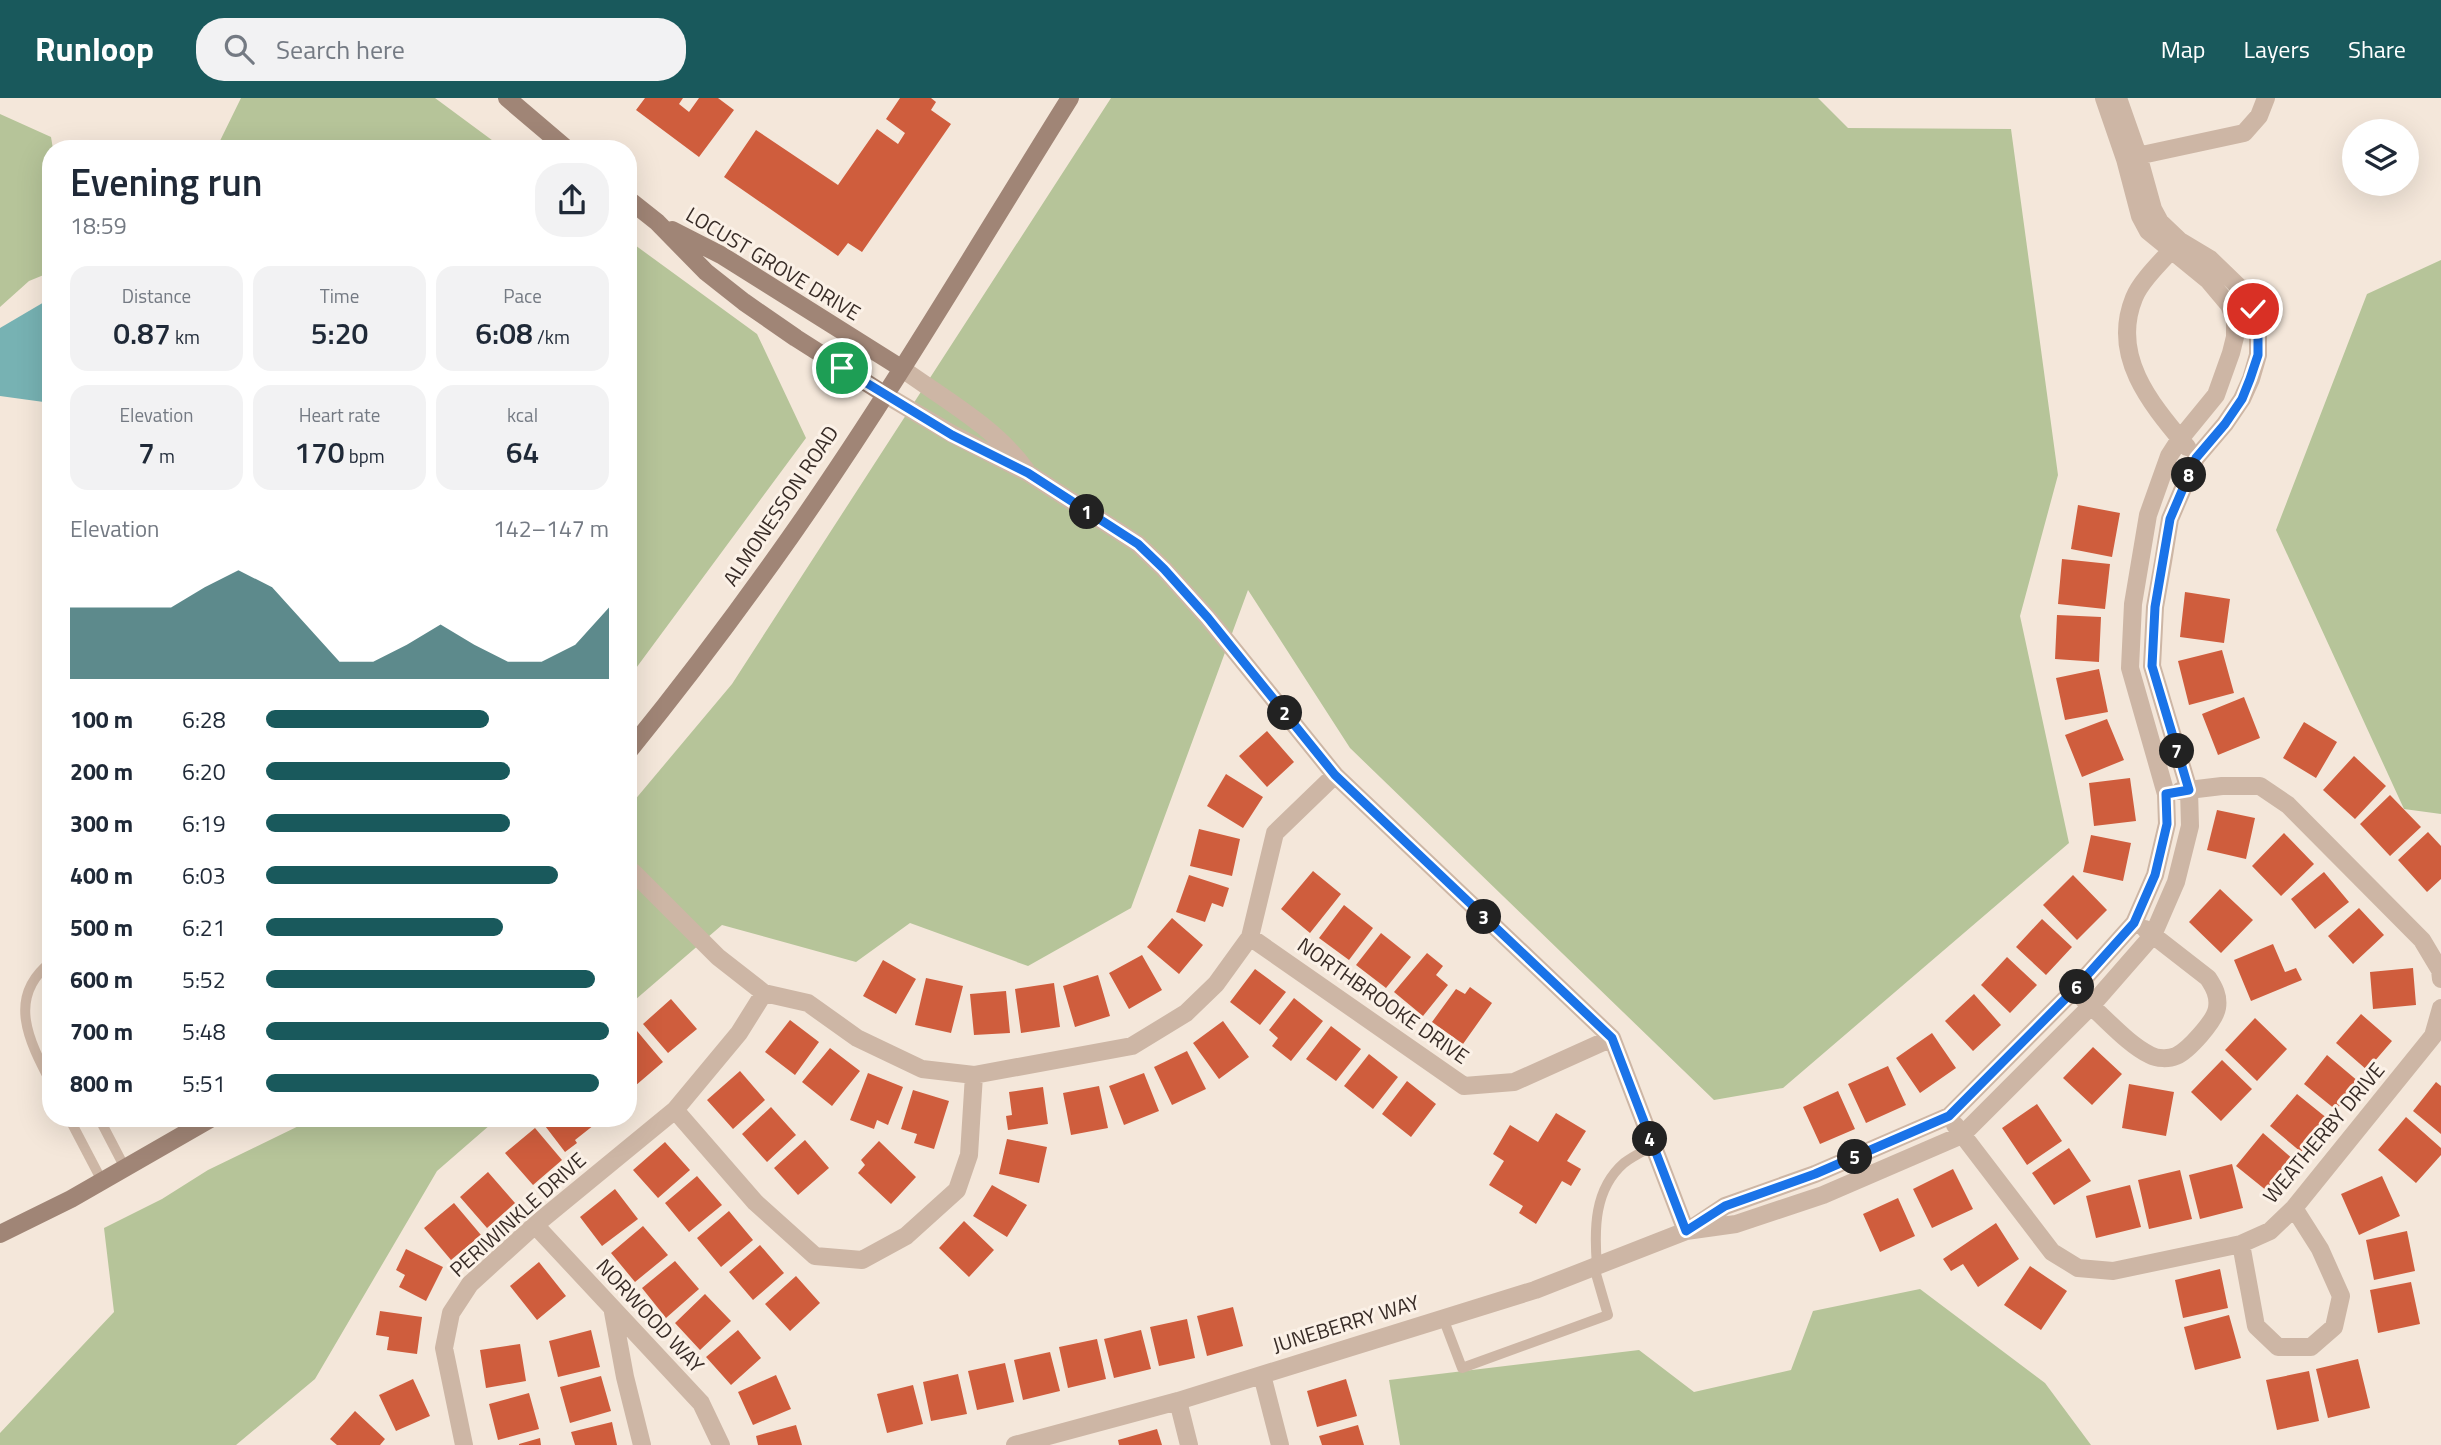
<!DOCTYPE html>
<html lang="en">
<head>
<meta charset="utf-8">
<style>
	body { margin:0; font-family:"Titillium Web",sans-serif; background:#f2f2f3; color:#1f2937; height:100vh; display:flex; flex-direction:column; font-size:26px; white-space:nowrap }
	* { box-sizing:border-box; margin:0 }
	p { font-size:23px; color:#747a83 }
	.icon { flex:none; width:38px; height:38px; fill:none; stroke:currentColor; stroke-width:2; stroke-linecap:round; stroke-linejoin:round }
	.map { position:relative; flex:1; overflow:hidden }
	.panel { position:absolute; left:42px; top:42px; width:595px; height:987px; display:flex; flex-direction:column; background:#fff; border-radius:28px; box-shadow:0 7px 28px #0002 }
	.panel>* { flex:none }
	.buttons { position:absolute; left:2342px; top:21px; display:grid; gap:14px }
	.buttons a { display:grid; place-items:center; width:77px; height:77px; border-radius:50%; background:#fff; box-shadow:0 7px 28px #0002; font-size:35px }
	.pin { position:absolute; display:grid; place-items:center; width:60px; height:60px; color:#fff; margin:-30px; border:4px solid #fff; border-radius:50%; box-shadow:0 2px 7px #0007 }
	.km { position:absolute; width:35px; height:35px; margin:-18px; border-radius:50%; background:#222; color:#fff; font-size:19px; line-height:35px; text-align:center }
	.round { display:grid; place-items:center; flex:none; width:74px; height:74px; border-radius:28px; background:#f2f2f3 }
	.overview { display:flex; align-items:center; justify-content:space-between; height:119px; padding:0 28px }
	h1 { font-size:38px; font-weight:600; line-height:52px }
	.metrics { display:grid; grid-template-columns:repeat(3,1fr); gap:10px; height:119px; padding:7px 28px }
	.metrics div { display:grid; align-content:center; border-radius:18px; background:#f2f2f3; text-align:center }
	.metrics b { font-size:30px; font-weight:600 }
	.metrics small { font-size:19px; font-weight:400 }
	.metrics p { font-size:19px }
	.chart { height:196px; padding:14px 28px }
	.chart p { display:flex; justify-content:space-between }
	.chart svg { width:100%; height:126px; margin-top:7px; fill:#19595c; opacity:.7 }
	ul { padding:0 28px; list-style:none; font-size:23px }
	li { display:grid; grid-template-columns:112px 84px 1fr; align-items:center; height:52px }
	li i { height:18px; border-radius:9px; background:#19595c }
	header { display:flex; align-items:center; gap:42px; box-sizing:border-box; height:98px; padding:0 35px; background:#19595c; color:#fff }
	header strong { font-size:33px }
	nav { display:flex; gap:38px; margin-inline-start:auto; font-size:24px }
	.search { width:490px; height:63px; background:#f2f2f3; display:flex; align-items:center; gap:18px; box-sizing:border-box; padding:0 24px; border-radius:28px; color:#747a83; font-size:26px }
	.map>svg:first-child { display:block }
	.green { fill:#b6c499 }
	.water { fill:#77b2b3 }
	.building { fill:#cf5d3d }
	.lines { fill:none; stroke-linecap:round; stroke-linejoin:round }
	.lane { stroke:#cdb6a5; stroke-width:10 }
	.street { stroke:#cdb6a5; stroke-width:18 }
	.secondary { stroke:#a08576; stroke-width:18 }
	.route-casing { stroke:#fff; stroke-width:14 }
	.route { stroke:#1a73e8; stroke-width:9 }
	.labels { text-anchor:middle; stroke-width:6; stroke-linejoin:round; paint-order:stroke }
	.street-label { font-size:21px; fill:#382c27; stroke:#fbf1e7 }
</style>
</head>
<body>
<header>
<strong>Runloop</strong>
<div class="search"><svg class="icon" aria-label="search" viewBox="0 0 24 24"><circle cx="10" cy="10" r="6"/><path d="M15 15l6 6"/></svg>Search here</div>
<nav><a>Map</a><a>Layers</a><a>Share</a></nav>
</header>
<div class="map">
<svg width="2441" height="1347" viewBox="0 0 2441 1347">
	<rect width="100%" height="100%" fill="#f4e7da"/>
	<path class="green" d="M241,0H435L504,51H216Z
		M1111,0H1818L1848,30L2011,31L2058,377L2020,518L2069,745L1783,990L1714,1002L1350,650L1248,492L1131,810L1028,868L910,825L856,864L722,827L628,908V710L732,586Z
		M0,16L51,39L53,51H51V174L29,183L0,209Z
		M628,142L757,236L806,340L628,581Z
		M2441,162V716L2404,711L2276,432L2367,196Z
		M315,1020H498L437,1073L315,1281L236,1347H0V1335L114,1214L104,1130L162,1101L208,1072Z
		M1920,1191L2045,1285L2091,1347H1400L1389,1282L1639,1252L1694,1294L1791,1272L1813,1213Z"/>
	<path class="water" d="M51,200V305L0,298V230Z"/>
	<path class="building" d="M645,0H683L679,6L689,14L699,0H718L734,12L699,59L636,12Z
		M900,0H931L936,4L931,12L951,26L862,154L848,145L838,158L724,79L756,32L838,87L877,31L898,46L905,35L886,21Z
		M2078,407L2120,415L2112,459L2071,451Z
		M2062,461L2110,466L2105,511L2058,506Z
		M2185,494L2230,501L2224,545L2180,539Z
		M2057,517L2101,519L2099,564L2055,561Z
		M2222,552L2234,595L2189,607L2178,563Z
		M2099,571L2108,614L2065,622L2056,580Z
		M2244,599L2260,640L2218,657L2202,616Z
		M2107,621L2124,662L2082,679L2065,637Z
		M2304,624L2337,644L2316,680L2283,660Z
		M1267,633L1294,664L1267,689L1239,658Z
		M2354,658L2386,688L2355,721L2323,692Z
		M1226,676L1263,699L1243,730L1207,708Z
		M2130,680L2136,723L2094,728L2089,685Z
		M2390,697L2421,729L2390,758L2360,726Z
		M2217,712L2255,720L2246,761L2207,752Z
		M1199,731L1240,741L1232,778L1190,768Z
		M2428,734L2441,748V781L2427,794L2398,762Z
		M2284,735L2314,766L2281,798L2252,768Z
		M2091,737L2131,745L2123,783L2083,774Z
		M1313,773L1341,796L1310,835L1281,811Z
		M2324,774L2349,804L2315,831L2291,801Z
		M1189,777L1229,790L1223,809L1212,805L1205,824L1176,814Z
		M2073,777L2107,812L2077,842L2043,807Z
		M2220,791L2253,822L2221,855L2189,824Z
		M1344,807L1373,830L1349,862L1319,840Z
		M2359,810L2384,837L2353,866L2328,838Z
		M1172,820L1203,847L1179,876L1147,849Z
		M2042,821L2072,849L2046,877L2016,849Z
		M1381,835L1411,859L1386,890L1356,867Z
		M2273,846L2285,874L2296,870L2302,882L2251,903L2234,862Z
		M1427,855L1443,868L1436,877L1448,887L1423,918L1394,894Z
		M1142,857L1162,892L1129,911L1109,875Z
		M2007,859L2037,887L2010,915L1981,887Z
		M883,862L916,881L896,916L863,898Z
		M2413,870L2416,907L2373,911L2370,874Z
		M1255,871L1286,894L1260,927L1230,904Z
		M1098,877L1110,918L1075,929L1063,888Z
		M926,880L963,888L951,935L915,927Z
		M1054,885L1060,929L1021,935L1015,891Z
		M1470,889L1492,905L1463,946L1432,924L1456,891L1465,896Z
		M1006,893L1010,935L974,937L970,896Z
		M1974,896L2001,927L1973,953L1945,923Z
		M1294,900L1323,923L1291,963L1272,948L1278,940L1269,932Z
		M671,901L697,931L668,955L643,926Z
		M2361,916L2392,943L2367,972L2336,945Z
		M2255,920L2287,951L2257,983L2225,952Z
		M790,922L819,944L795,977L765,954Z
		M1223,923L1249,959L1219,981L1193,945Z
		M1331,928L1361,951L1336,983L1306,961Z
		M637,933L663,964L635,988L628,980V941Z
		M1932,935L1956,970L1920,995L1896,960Z
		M2093,949L2122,976L2092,1007L2063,980Z
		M830,950L860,973L832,1008L802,984Z
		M1187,953L1206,991L1172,1007L1154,969Z
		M1369,956L1398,979L1373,1011L1344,988Z
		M2327,957L2359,984L2336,1012L2304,986Z
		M2222,962L2252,991L2221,1023L2191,994Z
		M1888,968L1906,1007L1866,1025L1848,986Z
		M740,973L765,1002L733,1031L707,1002Z
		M868,975L903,989L888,1027L877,1022L874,1031L850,1022Z
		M1144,975L1159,1013L1124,1027L1109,988Z
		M1407,983L1436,1006L1411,1039L1382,1016Z
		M2436,984L2441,988V1036L2413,1013Z
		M2129,986L2174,994L2166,1038L2122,1030Z
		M1099,988L1108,1030L1071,1037L1063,995Z
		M1043,989L1048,1026L1008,1032L1006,1018L1012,1017L1009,994Z
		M913,992L949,1003L934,1051L914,1045L917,1036L901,1031Z
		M1838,993L1855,1031L1820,1046L1803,1009Z
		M2297,996L2328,1021L2301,1054L2270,1028Z
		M2037,1006L2062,1043L2027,1067L2002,1030Z
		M771,1009L796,1037L767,1064L742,1036Z
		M1556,1015L1586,1033L1567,1063L1581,1071L1571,1088L1562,1083L1536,1126L1519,1115L1523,1108L1489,1087L1504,1063L1493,1056L1510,1027L1538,1044Z
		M2406,1019L2441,1050V1057L2416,1085L2378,1052Z
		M539,1020H589L594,1027L575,1042L577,1045L565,1054Z
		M535,1030L562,1062L533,1087L505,1055Z
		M2263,1035L2294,1062L2267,1093L2236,1068Z
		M1007,1041L1047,1049L1039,1085L999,1076Z
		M805,1042L829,1070L798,1097L774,1070Z
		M879,1043L916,1079L891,1106L858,1075L865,1067L861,1062Z
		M665,1044L690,1072L658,1100L633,1072Z
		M2069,1050L2091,1083L2054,1107L2032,1075Z
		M2232,1066L2243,1110L2200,1121L2189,1077Z
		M1953,1071L1973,1111L1932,1130L1913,1091Z
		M2180,1072L2192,1121L2149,1131L2138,1082Z
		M488,1074L515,1105L487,1130L460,1099Z
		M697,1078L722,1107L689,1134L665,1105Z
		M2382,1078L2400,1118L2359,1137L2341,1096Z
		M992,1087L1027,1107L1007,1139L973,1118Z
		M2130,1087L2141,1129L2096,1140L2086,1098Z
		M615,1091L638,1121L602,1148L580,1119Z
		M1898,1100L1915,1138L1880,1154L1863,1116Z
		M454,1105L481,1137L451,1162L424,1130Z
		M729,1113L753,1142L721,1169L697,1140Z
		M964,1123L994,1152L969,1179L939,1150Z
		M1996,1125L2019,1161L1978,1189L1963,1166L1951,1173L1943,1161Z
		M643,1128L668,1157L635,1184L611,1155Z
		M2407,1133L2415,1173L2374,1182L2366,1142Z
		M760,1147L784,1175L753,1202L729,1174Z
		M406,1151L443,1169L426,1203L399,1189L405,1177L396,1172Z
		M675,1163L699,1191L666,1220L642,1190Z
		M539,1164L566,1198L537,1222L510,1188Z
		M2030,1168L2067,1193L2041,1232L2004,1207Z
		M2220,1171L2228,1210L2183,1220L2175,1182Z
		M796,1178L820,1205L790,1233L765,1206Z
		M2411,1184L2420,1226L2378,1235L2370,1192Z
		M705,1196L731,1223L700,1252L675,1225Z
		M1233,1209L1243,1248L1207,1258L1197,1218Z
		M380,1213L422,1219L417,1256L387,1252L389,1239L376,1237Z
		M2229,1217L2241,1260L2195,1272L2184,1229Z
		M1187,1221L1195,1260L1159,1268L1150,1229Z
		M591,1232L600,1269L558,1279L549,1243Z
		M738,1232L761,1260L731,1287L706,1259Z
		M1141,1232L1151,1271L1114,1280L1104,1241Z
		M1097,1241L1106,1281L1068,1290L1059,1249Z
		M520,1246L526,1283L486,1290L480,1252Z
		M1050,1254L1060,1293L1023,1302L1014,1262Z
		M2358,1261L2370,1310L2328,1320L2316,1271Z
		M1005,1265L1014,1304L977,1312L968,1273Z
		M2309,1273L2319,1323L2277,1332L2266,1282Z
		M958,1276L967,1316L931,1323L923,1284Z
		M776,1277L791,1311L753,1327L738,1294Z
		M601,1278L611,1313L570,1325L560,1289Z
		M413,1281L430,1318L396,1333L379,1297Z
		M1346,1281L1357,1318L1317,1329L1307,1293Z
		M913,1287L923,1326L887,1335L877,1296Z
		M529,1295L539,1331L498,1342L489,1306Z
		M355,1313L385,1341L380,1347H337L330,1341Z
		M612,1324L617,1347H575L571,1334Z
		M796,1327L802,1347H758L756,1338Z
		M1358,1327L1364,1347H1322L1319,1338Z
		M1157,1331L1162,1347H1119L1118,1342Z
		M540,1340L541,1347H519V1346Z"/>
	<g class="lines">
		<path class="lane" d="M51,864C6,899 29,943 51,985
			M51,877L47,891L51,919
			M69,1020L102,1083
			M99,1020L125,1070
			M1597,1168C1594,1131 1594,1091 1624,1065C1633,1058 1644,1053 1653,1048
			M1443,1220L1462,1270L1608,1217L1594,1169"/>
		<path class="street" d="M2128,60L2244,35L2259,18L2266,0
			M2178,145C2165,160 2141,182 2134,200C2110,259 2152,307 2187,349
			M901,270C944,301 995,329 1026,372
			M884,296L952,336L1028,375L1138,446L1164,471L1208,520L1335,677L1612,940L1686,1133
			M2180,693L2222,688H2260L2288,707L2422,842L2440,872L2441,881
			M628,773L633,774L718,859L764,895L808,905L857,940L922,971L974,977L1132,948L1186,915L1216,886L1250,839L1275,735L1335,677
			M1250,839L1464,988L1514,984L1612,940
			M2084,902C2104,918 2127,946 2150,957C2157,961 2169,961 2176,958C2188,953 2215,923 2217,910C2219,898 2214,889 2208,880L2145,831
			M675,1012L755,1104L815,1158L862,1162L906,1138L957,1092L969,1057L974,977
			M1955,1027L2052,1154L2078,1170L2113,1173L2241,1146L2270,1133L2294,1110L2433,938L2441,910
			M535,1127L701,1305L721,1347
			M1692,1130L1725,1108L1815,1076L1949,1018L2073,893L2134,825L2155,777L2167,726L2166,696L2130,570L2133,506L2148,417L2159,386L2169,358L2180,341L2216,297L2231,255L2235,239V222L2229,207L2208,182L2148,133L2140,118L2125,61L2104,0
			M2241,1146L2256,1228L2278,1249H2311L2334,1229L2341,1198L2320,1151L2294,1110
			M613,1214L625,1279L642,1347
			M1262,1277L1280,1347
			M1178,1303L1189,1347
			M464,1347L444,1250L451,1215L470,1186L535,1127L675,1012L739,935L764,895
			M1015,1347L1178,1303L1535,1192L1686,1133L1736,1126L1823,1097L1962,1037L2091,908L2153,837L2176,784L2190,728L2189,692L2152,568L2155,509L2163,464L2170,421L2196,360L2225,326L2242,301L2251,281L2258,257V234L2253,211L2239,189L2210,161L2180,143L2160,124L2153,111L2138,57L2118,0"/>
		<path class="secondary" d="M507,0L567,51
			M628,101L657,124L706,174L744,204L796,240L884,296
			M672,132L721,157L901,270
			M628,654C685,584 739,512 791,438C890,297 978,147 1070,0
			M0,1136L71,1101L212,1020"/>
	</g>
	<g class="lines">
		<defs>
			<path id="route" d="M842,270L952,337L1028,375L1138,446L1164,471L1208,520L1335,677L1612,940L1686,1133L1725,1108L1815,1076L1949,1018L2073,893L2134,825L2155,777L2167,726L2166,696L2189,692L2152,568L2155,509L2170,421L2196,360L2225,326L2242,301L2250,281L2258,257V234L2253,211"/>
		</defs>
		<use href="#route" class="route-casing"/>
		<use href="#route" class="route"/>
	</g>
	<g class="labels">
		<g class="street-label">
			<text transform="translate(773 166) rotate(31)" y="7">LOCUST GROVE DRIVE</text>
			<text transform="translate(781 408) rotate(-56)" y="7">ALMONESSON ROAD</text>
			<text transform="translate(1383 903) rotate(35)" y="7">NORTHBROOKE DRIVE</text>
			<text transform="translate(2324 1035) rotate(-50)" y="7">WEATHERBY DRIVE</text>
			<text transform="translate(518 1117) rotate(-42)" y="7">PERIWINKLE DRIVE</text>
			<text transform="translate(650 1218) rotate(47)" y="7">NORWOOD WAY</text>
			<text transform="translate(1346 1226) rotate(-17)" y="7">JUNEBERRY WAY</text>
		</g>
	</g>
</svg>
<div class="buttons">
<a><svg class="icon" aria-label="layers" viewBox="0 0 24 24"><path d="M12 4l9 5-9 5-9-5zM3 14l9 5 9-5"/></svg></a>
</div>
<div class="pin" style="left:842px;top:270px;background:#1e9e55"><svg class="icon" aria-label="arrive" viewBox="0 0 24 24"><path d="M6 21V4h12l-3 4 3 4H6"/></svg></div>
<div class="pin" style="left:2253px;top:211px;background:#d93025"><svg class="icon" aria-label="check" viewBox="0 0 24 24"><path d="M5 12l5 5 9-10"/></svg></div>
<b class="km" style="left:1087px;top:414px">1</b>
<b class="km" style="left:1285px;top:615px">2</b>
<b class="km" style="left:1484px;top:819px">3</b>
<b class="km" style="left:1650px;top:1041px">4</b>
<b class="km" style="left:1855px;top:1059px">5</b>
<b class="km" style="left:2077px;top:889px">6</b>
<b class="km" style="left:2177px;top:653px">7</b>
<b class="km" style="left:2189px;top:377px">8</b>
<section class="panel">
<div class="overview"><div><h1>Evening run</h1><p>18:59</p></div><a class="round"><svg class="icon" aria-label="share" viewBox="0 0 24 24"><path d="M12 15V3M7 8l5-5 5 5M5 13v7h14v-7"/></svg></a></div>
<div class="metrics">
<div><p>Distance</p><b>0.87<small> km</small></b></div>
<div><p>Time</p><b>5:20</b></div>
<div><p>Pace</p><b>6:08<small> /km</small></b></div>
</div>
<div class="metrics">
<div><p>Elevation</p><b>7<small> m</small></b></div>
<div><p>Heart rate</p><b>170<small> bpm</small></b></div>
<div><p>kcal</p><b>64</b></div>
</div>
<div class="chart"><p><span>Elevation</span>142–147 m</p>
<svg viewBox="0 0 160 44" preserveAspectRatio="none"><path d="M0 44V19L10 19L20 19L30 19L40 12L50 6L60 12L70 25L80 38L90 38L100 32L110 25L120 32L130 38L140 38L150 32L160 19V44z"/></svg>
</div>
<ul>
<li><b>100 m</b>6:28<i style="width:65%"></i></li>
<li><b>200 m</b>6:20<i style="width:71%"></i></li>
<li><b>300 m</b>6:19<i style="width:71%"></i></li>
<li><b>400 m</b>6:03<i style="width:85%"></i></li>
<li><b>500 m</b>6:21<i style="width:69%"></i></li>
<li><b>600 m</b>5:52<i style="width:96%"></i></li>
<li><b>700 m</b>5:48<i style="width:100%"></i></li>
<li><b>800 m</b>5:51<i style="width:97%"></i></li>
</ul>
</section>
</div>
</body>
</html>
